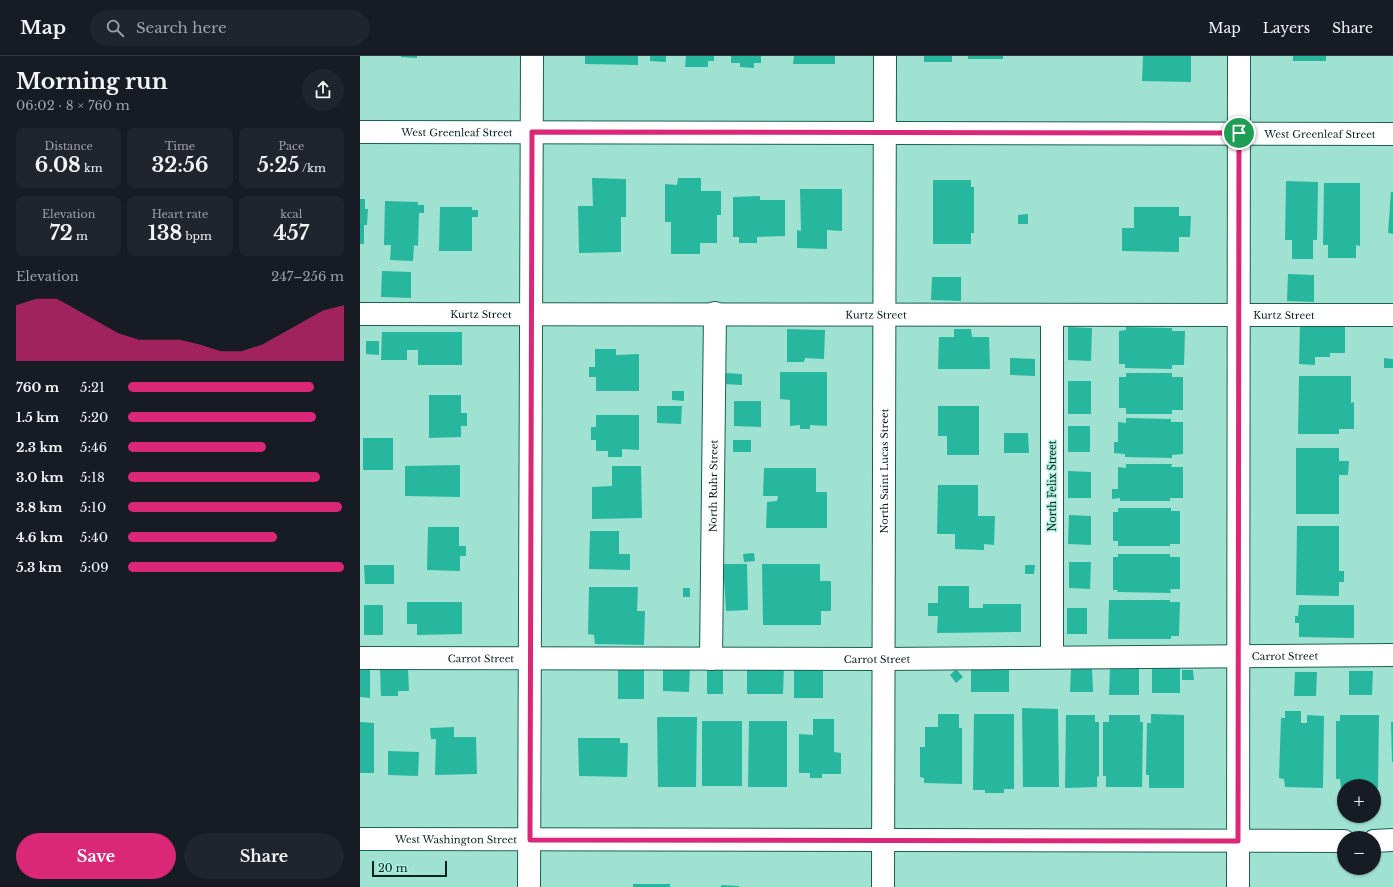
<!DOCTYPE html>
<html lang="en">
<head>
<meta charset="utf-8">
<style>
	body { margin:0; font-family:"Libre Baskerville",serif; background:#20242c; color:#f1f3f6; height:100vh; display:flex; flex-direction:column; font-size:15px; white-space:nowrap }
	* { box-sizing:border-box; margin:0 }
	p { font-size:13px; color:#9ea1a6 }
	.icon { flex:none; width:22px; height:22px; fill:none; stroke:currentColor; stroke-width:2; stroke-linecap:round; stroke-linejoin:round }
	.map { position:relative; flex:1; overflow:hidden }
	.drawer { display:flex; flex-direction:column; background:#171b24; width:360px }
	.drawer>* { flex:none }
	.tools { position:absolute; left:977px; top:723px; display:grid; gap:8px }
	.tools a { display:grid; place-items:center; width:44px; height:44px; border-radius:50%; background:#171b24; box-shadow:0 1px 3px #0004; font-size:20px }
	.scale { position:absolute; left:12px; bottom:10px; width:75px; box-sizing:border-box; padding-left:4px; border:2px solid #09241f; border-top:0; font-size:11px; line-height:14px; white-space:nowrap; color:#09241f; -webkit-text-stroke:3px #adefdf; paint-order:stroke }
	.pin { position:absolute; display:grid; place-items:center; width:34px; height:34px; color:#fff; margin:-17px; border:2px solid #fff; border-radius:50%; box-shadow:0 1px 4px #0007 }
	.round { display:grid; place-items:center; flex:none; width:42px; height:42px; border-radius:21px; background:#20242c }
	.summary { display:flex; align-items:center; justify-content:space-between; height:68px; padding:0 16px }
	h1 { font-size:22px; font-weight:700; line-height:30px }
	.stats { display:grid; grid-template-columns:repeat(3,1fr); gap:6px; height:68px; padding:4px 16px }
	.stats div { display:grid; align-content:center; border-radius:8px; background:#20242c; text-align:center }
	.stats b { font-size:20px; font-weight:700 }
	.stats small { font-size:11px; font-weight:400 }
	.stats p { font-size:11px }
	.chart { height:112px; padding:8px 16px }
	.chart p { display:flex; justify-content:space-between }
	.chart svg { width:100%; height:72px; margin-top:4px; fill:#db2777; opacity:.7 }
	.button { display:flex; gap:8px; margin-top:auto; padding:8px 16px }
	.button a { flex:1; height:46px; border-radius:24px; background:#db2777; color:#fff; font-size:16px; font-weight:700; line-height:46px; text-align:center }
	.button a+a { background:#20242c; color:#f1f3f6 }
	ul { padding:0 16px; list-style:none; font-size:13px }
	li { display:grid; grid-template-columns:64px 48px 1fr; align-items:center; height:30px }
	li i { height:10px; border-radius:5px; background:#db2777 }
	header { display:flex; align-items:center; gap:24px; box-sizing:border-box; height:56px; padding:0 20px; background:#171b24; border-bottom:1px solid #363941 }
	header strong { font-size:19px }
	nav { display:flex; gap:22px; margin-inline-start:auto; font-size:14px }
	.search { width:280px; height:36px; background:#20242c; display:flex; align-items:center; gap:10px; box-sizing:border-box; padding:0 14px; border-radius:22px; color:#9ea1a6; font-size:15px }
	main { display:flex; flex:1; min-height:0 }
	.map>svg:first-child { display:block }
	.building { fill:#26b79e }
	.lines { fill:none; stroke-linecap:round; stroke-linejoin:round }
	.minor-casing { stroke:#1c5f52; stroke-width:24 }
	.minor { stroke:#fff; stroke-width:22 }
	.route-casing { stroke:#fff; stroke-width:8 }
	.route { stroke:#db2777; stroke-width:5 }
	.labels { text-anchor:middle; stroke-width:3; stroke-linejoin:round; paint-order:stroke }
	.street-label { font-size:10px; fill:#09241f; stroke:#adefdf }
</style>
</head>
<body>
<header>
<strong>Map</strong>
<div class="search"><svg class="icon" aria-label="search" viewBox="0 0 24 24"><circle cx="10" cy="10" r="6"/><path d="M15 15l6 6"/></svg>Search here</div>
<nav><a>Map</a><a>Layers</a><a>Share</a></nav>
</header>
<main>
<section class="drawer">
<div class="summary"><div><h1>Morning run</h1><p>06:02 · 8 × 760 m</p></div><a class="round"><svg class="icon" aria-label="share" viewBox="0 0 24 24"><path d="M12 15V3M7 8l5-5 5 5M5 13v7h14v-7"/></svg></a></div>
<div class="stats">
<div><p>Distance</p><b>6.08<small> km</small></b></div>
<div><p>Time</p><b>32:56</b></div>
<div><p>Pace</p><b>5:25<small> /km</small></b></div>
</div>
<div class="stats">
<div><p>Elevation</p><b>72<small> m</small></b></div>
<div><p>Heart rate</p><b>138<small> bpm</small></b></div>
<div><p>kcal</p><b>457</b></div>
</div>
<div class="chart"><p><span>Elevation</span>247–256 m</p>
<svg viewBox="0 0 160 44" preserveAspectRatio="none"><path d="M0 44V10L10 6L20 6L30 13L40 20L50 27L60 31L70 31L80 31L90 34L100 38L110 38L120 34L130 27L140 20L150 13L160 10V44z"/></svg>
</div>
<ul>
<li><b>760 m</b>5:21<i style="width:86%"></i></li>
<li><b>1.5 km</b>5:20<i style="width:87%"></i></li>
<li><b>2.3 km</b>5:46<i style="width:64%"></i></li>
<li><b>3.0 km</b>5:18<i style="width:89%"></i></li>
<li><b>3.8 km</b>5:10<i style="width:99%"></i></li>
<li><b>4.6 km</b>5:40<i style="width:69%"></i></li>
<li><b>5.3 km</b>5:09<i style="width:100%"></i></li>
</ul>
<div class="button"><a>Save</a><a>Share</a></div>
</section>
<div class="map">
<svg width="1033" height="831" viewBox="0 0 1033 831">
	<rect width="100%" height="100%" fill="#a0e2d2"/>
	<path class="building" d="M41,0H57V2L41,1Z
		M225,0H278V9L225,8Z
		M290,0H306V6L290,5Z
		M326,0H354V5H348V11H325Z
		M371,0H401V7H394V12L380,11V7H371Z
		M434,0H475V8H433Z
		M564,0H592V6H564Z
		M608,0H643V3H608Z
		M783,0H831V26L782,25Z
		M933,0H966V5H933Z
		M232,122L266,123V161H261V196L219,197L218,150H233Z
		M318,122H341V135H361V159H357V187H340V198H311V166H305V128L317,129Z
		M573,124H611V131H614V177H611V188H573Z
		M926,125L958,126L957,184H953V203H932V184H925Z
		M964,127H1000V190L996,189V202H968V189H963Z
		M440,133H482V175L467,174V193L437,192V174L441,175Z
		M1031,136H1033V178L1028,177Z
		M400,140V144H425V180L397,181V187H379V181H373V141Z
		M0,143H5V153H8L7,169H4V188H0Z
		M25,145L58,146V149H64V157H59L58,190L54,189L53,205L30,204L31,189H24Z
		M80,151H112V154H118V161H112V195H79Z
		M774,151H819V160H831L830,181H819V196L762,195V172H774Z
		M668,158V168H658V159Z
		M22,215L51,216V242L21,241Z
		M928,218L954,219V246L927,245Z
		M572,221H601V245L571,244Z
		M940,268H970V271H985V297H970V301H955V309L939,308Z
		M708,271L732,272L731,305L708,304Z
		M766,271L812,272V275H825L824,309H812V313L765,312V308H759V275L766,274Z
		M427,273L465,274L464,303L445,302L444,306H427Z
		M594,273H611L612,281H629L630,313H578L579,281H594Z
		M22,276H102V309H58V294H47V304H21Z
		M6,285H19V299L6,298Z
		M235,293H256V299L279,298V335H236V321H229V311H235Z
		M650,302L675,303V320L650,319Z
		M1024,302L1033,303V312H1024Z
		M420,316H467V370L450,369V373H440V369L430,370V344L420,343Z
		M365,317L382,318V329L364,328Z
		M766,317H812V321H823V354H812V358H766V352H759V321H766Z
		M939,320H991V347L994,346V373H979V378H938Z
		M708,325H731V358H708Z
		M312,335H324V345L312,344Z
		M69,339H101V357H107V370H101V381L69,382Z
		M374,345H401V371L374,370Z
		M297,350H322L321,368L297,367Z
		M578,350H619V399H587V380H578Z
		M236,359H279V394L262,393V401H248V395H236V384H231V371H236Z
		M766,362L811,363V366H823V398L812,399V402L765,401V398L754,397V386H758V366L766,367Z
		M708,370H730V396H708Z
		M644,377H668L669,397H644Z
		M3,382H33V414H3Z
		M373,384H391V396H373Z
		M936,392H979V405H989L988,419H979V458H936Z
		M766,408H812L811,411H823V442H810V445H760V442L752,443V433H758V411L766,412Z
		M100,409V441L45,440V410Z
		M252,410H281L282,462L232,463V431L252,430Z
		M404,412H456V436H467V472H406L407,446L417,445L418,440H403Z
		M708,415L731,416V442H708Z
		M578,429H618V460H635L634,489L624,488V494L595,493V478H577Z
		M758,452H811V455H820V488H810V490H758V485H753V456H758Z
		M709,459L731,460V489L708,488Z
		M937,470H979V515H984V526H979V540L936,539Z
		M68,471H99V490H106V500H100V515L67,514Z
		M230,475H259V498H270V514L229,513Z
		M394,497L395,505L384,506L383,498Z
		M758,498H810V501H820V533H810L811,537L757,536L758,534H753V501H758Z
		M709,506H731L730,533L709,532Z
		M363,508H387L388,554L366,555Z
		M402,508H460V525H471V555H461V569H403Z
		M4,509H34V528H5Z
		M665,509H675L674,518H665Z
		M578,530H609V552H623V548H661V576L577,577L578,560H568V547H578Z
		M229,531H278L277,555H285L284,589L235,588L234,579L228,578Z
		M323,532H330V541H323Z
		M749,544H810V546H820L819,580H811V583H748Z
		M47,546H102V578L57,579V568H47Z
		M4,549H23V579H4Z
		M939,549H994V582L939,581V567H935V560H938Z
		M707,552H727V578H707Z
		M303,609L330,610L329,636L303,635Z
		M611,609H649V636H611Z
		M387,610H424L423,638H387Z
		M347,611H363V638H347Z
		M711,611H732L733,636H710Z
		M779,611V639H749L750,612Z
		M792,611H820V637H792Z
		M0,612H10V642L0,641Z
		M48,612L49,635H38V640H21L20,613Z
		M258,612H284V643H258Z
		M434,613H463V642H434Z
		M596,613L603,621L596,627L590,619Z
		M822,614H833L834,624H822Z
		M989,615H1013L1012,639H989Z
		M935,616H957L956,640H934Z
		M662,652L698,653L699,731H663Z
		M925,655H941V667H947V659L964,660L963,732L925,731L924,723L919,722L921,662H925Z
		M578,658H599V672H602V728L564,727V722L560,721V691H565V671H578Z
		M614,658H654V733H644V737H625V734H613Z
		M791,658L824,659V732H789V719H786L787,667H791Z
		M706,659H735V666H739V720L737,721V731L705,732Z
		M749,659H780V666H783L782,731H746V720H743V666H749Z
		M980,659H1019L1018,732H1014V730H984V732H981L980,723H976V665H980Z
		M297,661H337L336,731H298Z
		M453,663H474V696L481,697V718H462V722H450V717H439V678L453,679Z
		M342,665H382V730H342Z
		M389,665H427V731H388Z
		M0,666L14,667V717H0Z
		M1031,666H1033V706H1032Z
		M94,671V681H116L117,718L75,719L76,683H71L70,672Z
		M218,682H260V687H268L267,721L219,720Z
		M28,695L59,696L58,720L28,719Z
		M273,828H310V831H273Z
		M361,829L379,830V831H361Z"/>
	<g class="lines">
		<defs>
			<g id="minor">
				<path id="s1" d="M0,76L1033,78"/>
				<path id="s2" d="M0,258L1033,259"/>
				<path d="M692,259V601"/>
				<path id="s3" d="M0,602L523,603L1033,599"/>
				<path id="s4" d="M351,603L355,257"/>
				<path id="s5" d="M0,783L984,785"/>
				<path d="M1014,785L1033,784"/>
				<path d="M169,831L172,0"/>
				<path id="s6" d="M523,831L525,0"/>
				<path d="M878,831L879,0"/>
			</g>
		</defs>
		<use href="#minor" class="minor-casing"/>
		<use href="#minor" class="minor"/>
	</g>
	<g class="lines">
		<defs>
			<path id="route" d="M172,76L879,77L878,785L170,784Z"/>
		</defs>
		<use href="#route" class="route-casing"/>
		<use href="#route" class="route"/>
	</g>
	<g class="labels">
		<g class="street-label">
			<text dy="4" stroke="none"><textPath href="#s1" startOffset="97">West Greenleaf Street</textPath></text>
			<text dy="4" stroke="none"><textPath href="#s1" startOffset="960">West Greenleaf Street</textPath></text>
			<text dy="4" stroke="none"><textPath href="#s2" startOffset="121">Kurtz Street</textPath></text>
			<text dy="4" stroke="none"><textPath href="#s2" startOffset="516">Kurtz Street</textPath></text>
			<text dy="4" stroke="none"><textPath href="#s2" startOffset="924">Kurtz Street</textPath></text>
			<text dy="4" stroke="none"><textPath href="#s6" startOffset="416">North Saint Lucas Street</textPath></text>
			<text dy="4" stroke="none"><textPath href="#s4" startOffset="173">North Ruhr Street</textPath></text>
			<text transform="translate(692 430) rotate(-90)" y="4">North Felix Street</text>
			<text dy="4" stroke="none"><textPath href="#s3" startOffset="925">Carrot Street</textPath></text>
			<text dy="4" stroke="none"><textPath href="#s3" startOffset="121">Carrot Street</textPath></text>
			<text dy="4" stroke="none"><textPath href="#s3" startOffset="517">Carrot Street</textPath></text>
			<text dy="4" stroke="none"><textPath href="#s5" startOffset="96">West Washington Street</textPath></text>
		</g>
	</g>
</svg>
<div class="tools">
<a>+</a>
<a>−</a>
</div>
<div class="scale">20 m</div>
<div class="pin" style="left:879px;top:77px;background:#1e9e55"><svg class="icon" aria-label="arrive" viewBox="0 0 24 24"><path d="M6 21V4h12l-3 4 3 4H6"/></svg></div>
</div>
</main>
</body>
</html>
